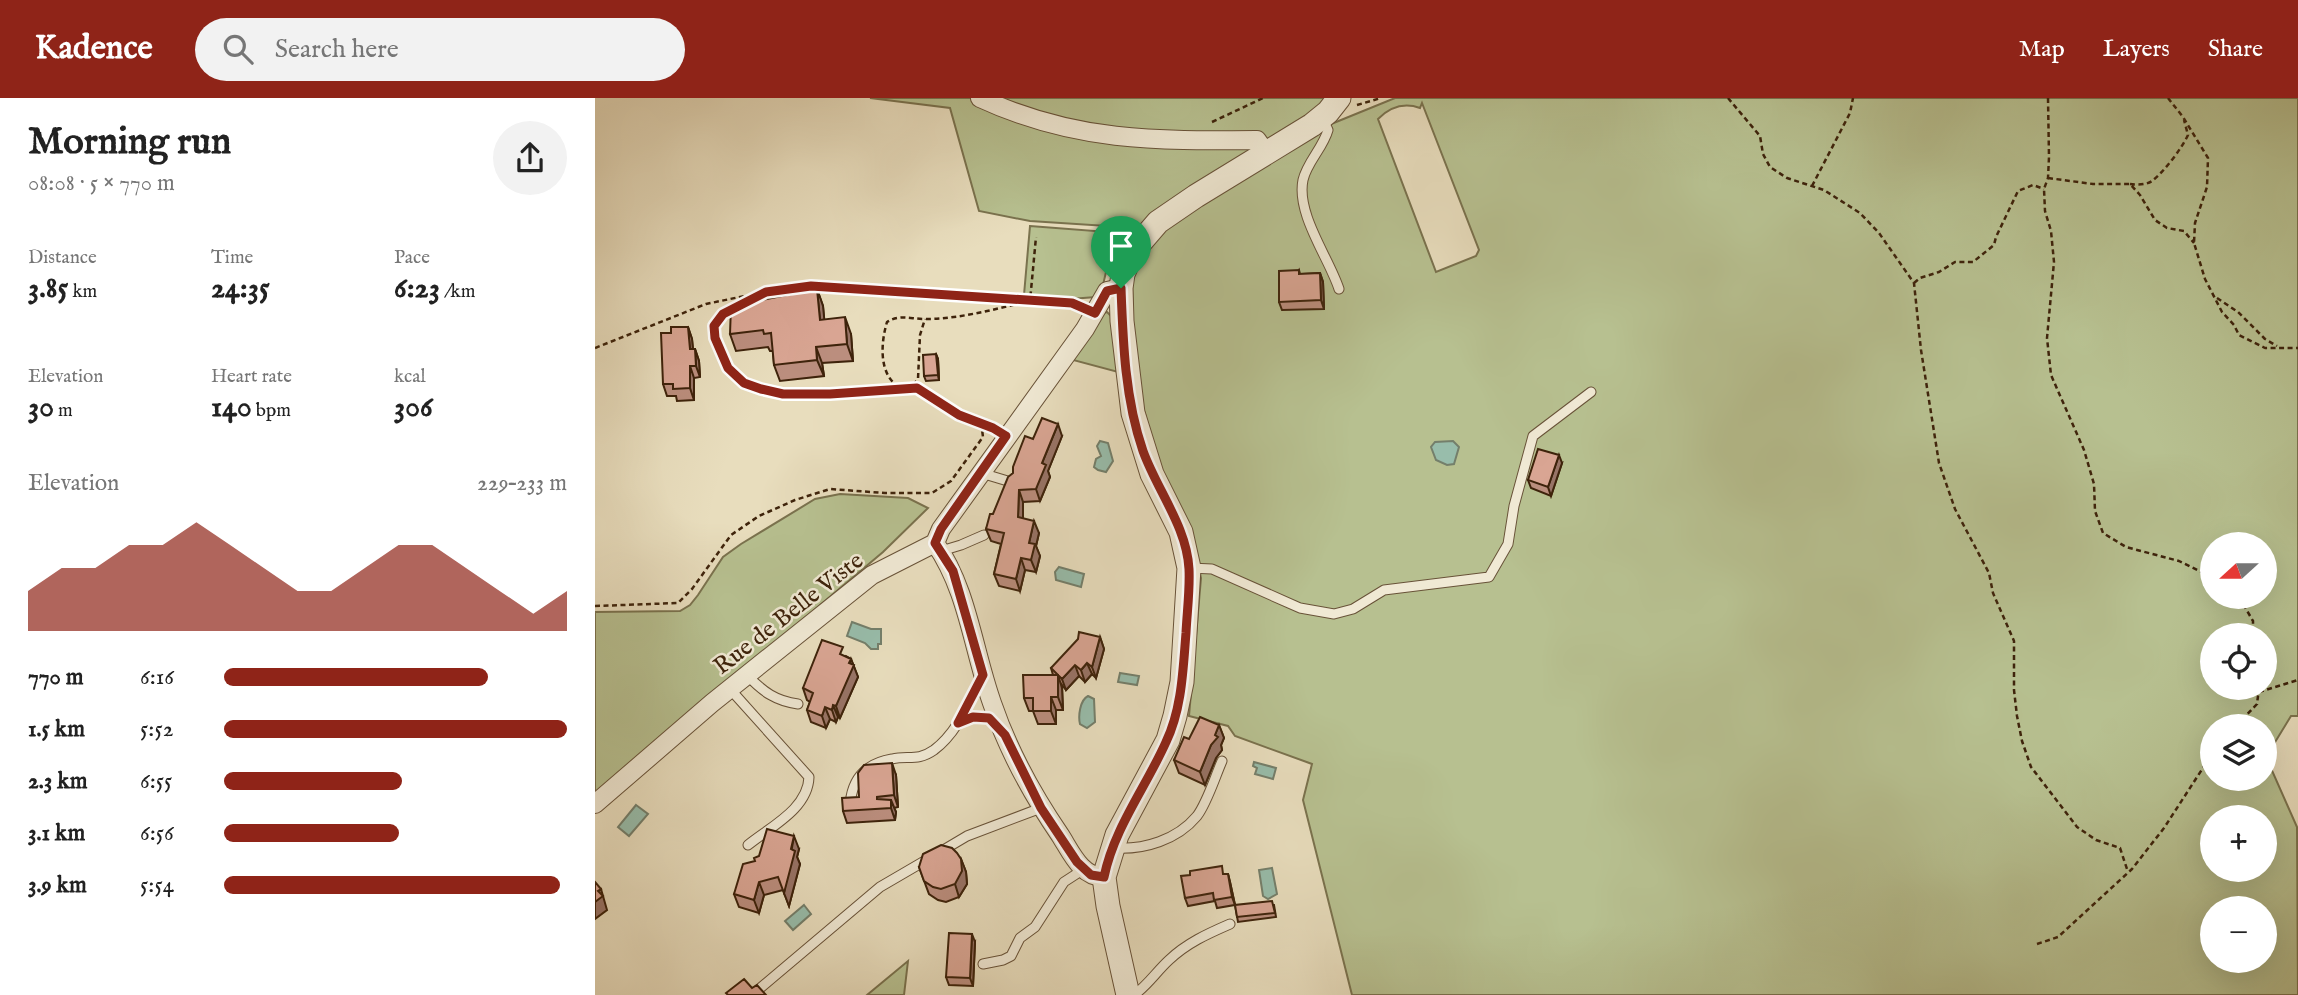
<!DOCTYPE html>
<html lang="en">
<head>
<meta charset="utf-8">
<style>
	body { margin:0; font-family:"IM FELL English",serif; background:#f2f2f2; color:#222; height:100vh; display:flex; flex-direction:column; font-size:26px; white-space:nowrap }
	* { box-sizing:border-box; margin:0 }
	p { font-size:23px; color:#767676 }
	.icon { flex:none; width:38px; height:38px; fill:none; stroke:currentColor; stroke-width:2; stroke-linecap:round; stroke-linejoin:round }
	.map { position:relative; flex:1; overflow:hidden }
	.panel { display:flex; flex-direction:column; background:#fff; width:595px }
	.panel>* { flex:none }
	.needle { width:46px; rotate:249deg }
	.fabs { position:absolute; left:1605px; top:434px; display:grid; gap:14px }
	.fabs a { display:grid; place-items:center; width:77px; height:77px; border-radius:50%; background:#fff; box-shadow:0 7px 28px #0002; font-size:35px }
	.pin { position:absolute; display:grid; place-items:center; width:60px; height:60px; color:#fff; margin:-72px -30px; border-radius:50% 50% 50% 0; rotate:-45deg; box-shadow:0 0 7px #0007 }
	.pin .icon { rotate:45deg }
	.round { display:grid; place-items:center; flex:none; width:74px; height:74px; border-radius:37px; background:#f2f2f2 }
	.head { display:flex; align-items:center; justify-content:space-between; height:119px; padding:0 28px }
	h1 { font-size:38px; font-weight:700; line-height:52px }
	.metrics { display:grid; grid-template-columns:repeat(3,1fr); gap:10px; height:119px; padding:7px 28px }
	.metrics div { display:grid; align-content:center }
	.metrics b { font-size:30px; font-weight:700 }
	.metrics small { font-size:19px; font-weight:400 }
	.metrics p { font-size:19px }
	.chart { height:196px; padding:14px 28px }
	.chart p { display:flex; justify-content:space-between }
	.chart svg { width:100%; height:126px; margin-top:7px; fill:#8f2418; opacity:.7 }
	ul { padding:0 28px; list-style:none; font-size:23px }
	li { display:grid; grid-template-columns:112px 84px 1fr; align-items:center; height:52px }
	li i { height:18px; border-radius:9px; background:#8f2418 }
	header { display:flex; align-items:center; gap:42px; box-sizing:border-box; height:98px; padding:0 35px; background:#8f2418; color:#fff }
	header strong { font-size:33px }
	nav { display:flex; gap:38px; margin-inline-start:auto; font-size:24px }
	.search { width:490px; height:63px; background:#f2f2f2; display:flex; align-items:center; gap:18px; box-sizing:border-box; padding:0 24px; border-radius:38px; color:#767676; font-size:26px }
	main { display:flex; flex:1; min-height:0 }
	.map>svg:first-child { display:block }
	.green { fill:#b7c090; stroke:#7a724e; stroke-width:2; fill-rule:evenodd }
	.water { fill:#98bdab; stroke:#747f6b; stroke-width:2 }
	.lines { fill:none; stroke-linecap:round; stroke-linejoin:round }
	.service-casing { stroke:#685238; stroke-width:11 }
	.minor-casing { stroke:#685238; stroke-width:20 }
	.tertiary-casing { stroke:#685238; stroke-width:25 }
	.path { stroke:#3e230b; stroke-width:2.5; stroke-dasharray:5 3.5; stroke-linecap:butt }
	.service { stroke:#f0e9d4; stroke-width:9 }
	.minor { stroke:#f0e9d4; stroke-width:18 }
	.tertiary { stroke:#f0e9d4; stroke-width:23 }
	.wall { fill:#bb8e7e; stroke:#3e230b; stroke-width:2 }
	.shaded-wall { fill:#987467; stroke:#3e230b; stroke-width:2 }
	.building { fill:#d9a593; stroke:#3e230b; stroke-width:2 }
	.route-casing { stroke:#fff; stroke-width:14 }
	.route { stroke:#8f2418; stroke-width:9 }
	.labels { text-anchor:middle; stroke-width:5; stroke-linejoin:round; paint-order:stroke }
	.street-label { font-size:24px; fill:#3e230b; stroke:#f0e9d4 }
</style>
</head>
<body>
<header>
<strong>Kadence</strong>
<div class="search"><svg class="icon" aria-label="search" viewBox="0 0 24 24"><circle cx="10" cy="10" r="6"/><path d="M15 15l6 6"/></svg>Search here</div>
<nav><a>Map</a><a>Layers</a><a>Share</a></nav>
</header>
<main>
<section class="panel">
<div class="head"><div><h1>Morning run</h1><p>08:08 · 5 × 770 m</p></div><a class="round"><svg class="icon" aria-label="share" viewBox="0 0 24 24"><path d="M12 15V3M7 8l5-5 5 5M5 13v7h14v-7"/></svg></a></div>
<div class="metrics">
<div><p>Distance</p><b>3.85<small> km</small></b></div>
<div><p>Time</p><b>24:35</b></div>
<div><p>Pace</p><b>6:23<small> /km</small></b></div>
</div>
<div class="metrics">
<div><p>Elevation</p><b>30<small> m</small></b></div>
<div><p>Heart rate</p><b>140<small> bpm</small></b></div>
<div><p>kcal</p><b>306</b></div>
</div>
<div class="chart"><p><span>Elevation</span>229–233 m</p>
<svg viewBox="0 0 160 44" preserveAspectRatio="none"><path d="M0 44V30L10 22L20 22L30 14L40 14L50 6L60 14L70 22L80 30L90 30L100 22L110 14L120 14L130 22L140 30L150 38L160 30V44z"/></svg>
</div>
<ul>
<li><b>770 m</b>6:16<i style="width:77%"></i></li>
<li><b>1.5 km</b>5:52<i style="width:100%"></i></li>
<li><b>2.3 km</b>6:55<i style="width:52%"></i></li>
<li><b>3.1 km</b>6:56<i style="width:51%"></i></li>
<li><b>3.9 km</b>5:54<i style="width:98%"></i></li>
</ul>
</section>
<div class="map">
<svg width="1703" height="897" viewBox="0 0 1703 897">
	<rect width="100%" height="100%" fill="#e8ddbd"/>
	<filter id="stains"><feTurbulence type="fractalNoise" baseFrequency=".00286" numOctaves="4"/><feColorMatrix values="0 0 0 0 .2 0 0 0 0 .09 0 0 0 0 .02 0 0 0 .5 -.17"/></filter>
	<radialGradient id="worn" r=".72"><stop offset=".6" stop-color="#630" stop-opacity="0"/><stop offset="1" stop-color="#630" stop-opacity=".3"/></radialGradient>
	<path class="green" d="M275,0H737L726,13L563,114L543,130L435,123L384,113L355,10Z
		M800,0H1703V618H1696L1671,659L1702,729L1703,897H757L708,702L717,666L640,638L633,628L594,618L606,480L598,445L570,387L539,277L537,182L544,165L568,131L719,33ZM827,5L884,152L881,158L841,174L783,21C795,9 808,4 825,10ZM1617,446H1670V499H1617ZM1617,537H1670V590H1617ZM1617,628H1670V681H1617ZM1617,719H1670V772H1617ZM1617,810H1670V863H1617Z
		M435,128L539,136L522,163L511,174L508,187L501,199L475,201L429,197Z
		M512,214L518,220L523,274L478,262L509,215Z
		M245,396L313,400L333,410L288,454L0,697V514L85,513L95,507L103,497L128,459L146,446L220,401Z
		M313,863L309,897H272Z"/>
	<path class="water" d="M505,343L513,345L518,363L511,374L503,372L499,369L501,361L506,358L502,348Z
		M858,343L864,349L859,366L852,367L841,362L836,349L840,344Z
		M464,469L489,476L486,489L461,482L460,474Z
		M257,524L276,531H286V546H283V551H276L270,545L252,538Z
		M525,575L544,578L542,587L523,584Z
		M493,598L499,601L500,624L492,630L485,626C483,618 485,602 493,598Z
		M659,664L681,670L678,681L660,676L662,670L658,668Z
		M41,707L53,716L34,738L23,729Z
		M677,770L682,796L673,801L668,798L664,772Z
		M209,807L216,816L198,832L190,823Z"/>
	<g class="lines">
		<defs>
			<path id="service" d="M728,21L733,32C728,50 712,64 708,82C701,116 734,160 744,191
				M386,375L416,384
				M346,453L366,447L389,437
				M595,470L617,471L705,510L739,516L758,511L789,492L894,479L913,446L919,408L938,338L996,294
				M152,577C168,594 181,603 203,606
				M135,591L214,679C213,711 175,729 153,747
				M364,625L378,619L394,620L402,628
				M256,699C260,677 274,665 297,661C313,657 322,664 339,652C363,634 374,604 388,578
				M519,750C549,752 582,742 602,718C612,705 620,679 627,663
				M345,754L372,738L446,710
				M388,866L408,862L416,858L425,840L440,829L469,784L489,771
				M163,892L285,789L333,761
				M539,897C553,887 561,874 574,862C592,845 612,836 635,826"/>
			<path id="minor" d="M385,0C480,44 561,43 662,42L671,55
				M340,445C373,492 378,552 397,605C413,652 437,696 465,737C476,754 486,779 509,779
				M0,706L117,605L277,477L340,445L346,431L490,231L512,193L526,190"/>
			<path id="tertiary" d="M533,897L513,808L509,779L522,737L573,642L580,618L587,584L594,470L586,434L557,376L538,315L527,223L526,190L528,176L538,153L563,124L601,98L717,27L733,14L744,0"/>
		</defs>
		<use href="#service" class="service-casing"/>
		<use href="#minor" class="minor-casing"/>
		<use href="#tertiary" class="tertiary-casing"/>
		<path class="path" d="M1133,0L1165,38L1168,56L1175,69L1192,80L1229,92L1265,115L1284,135L1319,185L1326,252L1344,365L1360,411L1394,475L1398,495L1419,543V592L1422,618L1427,643L1436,669L1482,729L1501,742L1525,750L1533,774
			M1453,0L1454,59L1453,80L1449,91L1450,113L1456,133L1459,164L1452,240L1456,277L1489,352L1499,386L1500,413L1508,435L1531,449L1584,463L1617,479
			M1573,0L1588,19L1613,60L1612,89L1600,125L1599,145L1610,181L1627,214L1639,227L1644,237L1670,250H1703
			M762,7L786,0
			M617,24L668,0
			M1453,80L1498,86H1535L1545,97L1560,122L1572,130L1589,133L1599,145
			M1535,86C1542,87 1551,87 1557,83C1569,74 1587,50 1593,37L1589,22
			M1217,88L1255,15L1258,0
			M1319,185L1325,180L1344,174L1360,164H1378L1399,147L1401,139L1423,93L1438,87L1449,91
			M1622,200L1643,214L1670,241L1682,248
			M145,206L171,194L216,188L477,205L484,208
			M136,211L128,216L119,228L120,240L133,270L149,285L166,291L188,296H235L322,290L364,317L397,329
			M0,250L111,206L164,195
			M304,289C283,276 286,244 292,224C305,216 315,221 330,221C365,221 400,211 435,203L441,139
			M310,289L318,287L323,281L325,237L330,221
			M1644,499L1658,523V537
			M0,508L83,505L97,491L136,437L164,418L200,402L235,391L290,395H337L356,383L388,339L386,324
			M1664,594L1703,582
			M1641,628L1662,606L1664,590
			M1442,846L1463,839L1537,771L1569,730L1617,656"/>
		<use href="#service" class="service"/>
		<use href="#minor" class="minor"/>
		<use href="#tertiary" class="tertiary"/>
	</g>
	<path class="wall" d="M704,172L705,176L725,175L728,184L729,211L687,212L684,204Z
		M222,191L228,208L229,221L256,236L258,263L227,265L229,278L185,283L179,267L178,253H175L173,249L141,253L135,236Z
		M93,229L97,241L98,251H100L104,263L105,279L99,280V302L82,303L81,298H72L68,286L76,235Z
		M341,256L343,261L344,282L331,283L329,278Z
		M467,338L453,373L455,379L445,403L428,404V421L444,435L441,448L445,458L441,474L430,472L425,493L404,488L399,476L406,446L396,443L391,431L418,375L438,341Z
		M967,365L956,398L936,390L933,382Z
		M505,539L509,551L501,580L497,576L490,584L484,578L471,592L467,587L468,612H461V626H443L438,613H434L429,600L458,577L456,570Z
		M251,558L256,561L263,579L245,620L243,619L241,624L235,621L231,630L216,624L212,612L215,604L212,602L208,590Z
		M624,627L629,640L626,647L627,652L621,660L610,687L584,675L579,662L594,641Z
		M301,677L303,709L299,710L301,714L300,722L252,725L248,713L264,699Z
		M204,751L202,759L205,766L194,808L188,792L169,797L164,815L144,809L139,796L160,763Z
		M366,761L371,774L372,786L364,799L351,804L343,802L334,796L324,769Z
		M630,776H633L635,784L640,807H679L681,819L643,824L640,807L622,810L620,803L593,808L590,800Z
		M380,844L378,888L354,887L351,879Z"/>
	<path class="shaded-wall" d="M725,175L728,184L729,211L726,202Z
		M222,191L228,208L231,239L225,222Z
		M250,219L256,236L258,263L252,246Z
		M93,229L97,241L99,263L95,251Z
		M221,249L227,265L229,278L222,262Z
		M100,251L104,263L105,279L101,268Z
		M341,256L343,261L344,282L343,277Z
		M95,268L99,280V302L95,290Z
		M463,326L467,338L453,373L455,379L445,403L441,391L447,365Z
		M964,357L967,365L956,398L953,389Z
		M424,392L428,404V431L423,419Z
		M439,423L444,435L441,448L445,458L441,474L436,462L434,445Z
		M426,460L430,472L425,493L421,481Z
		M505,539L509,551L501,580L497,569Z
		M256,561L263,579L245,620L241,608Z
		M492,565L497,576L490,584L486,572Z
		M480,567L484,578L471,592L467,581Z
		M463,577L467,590L468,612L463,599Z
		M456,599L461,612V626L456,613Z
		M238,607L243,619L241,624L237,612Z
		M230,609L235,621L231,630L227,618Z
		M624,627L629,640L626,647L627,652L621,660L610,687L605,674Z
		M297,665L301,677L303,709L299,697Z
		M296,702L301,714L300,722L296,710Z
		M199,738L204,751L202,759L205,766L194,808L189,795Z
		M366,761L371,774L372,786L364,799L360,786Z
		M633,776L635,784L640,807L637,799Z
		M164,784L169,797L164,815L159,802Z
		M6,791L12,812L0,821V804L3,793Z
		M377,836L380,844L378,888L375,880Z"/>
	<path class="building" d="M704,172V176L725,175L726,202L684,204V173Z
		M222,191L225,222L250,219L252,246L221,249L222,262L179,267L176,235L169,236L168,232L135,236L136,208Z
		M76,229H93L95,251H100L101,268H95V290L78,291V286H68L66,235H76Z
		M341,256L343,277L329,278L328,257Z
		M447,320L463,326L447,365L451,367L441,391L424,392L423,419L439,423L434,445L440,446L436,462L426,460L421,481L399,476L409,435L391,431L395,416H398L413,379L418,375V369L430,338L438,341Z
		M943,351L964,357L953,389L933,382Z
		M484,534L505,539L497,569L492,565L486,572L480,567L467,581L456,570L483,541Z
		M227,542L248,549L245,556L256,561L254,565L259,567L241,608L238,607L237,612L230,609L227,618L212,612L218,595L208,590Z
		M428,577H463V599H456V613H438V600H429Z
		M605,619L624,627L620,637L623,639L616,647L605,674L579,662L589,639L594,641Z
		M297,665L299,697L282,699V701L296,702V710L248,713L247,700L264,699L263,675L269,667Z
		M172,731L199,738L196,751L200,753L189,795L183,779L164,784L159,802L139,796L148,766L160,763L159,760L164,758Z
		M346,747L357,750L362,755L366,761L367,773L360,786L346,791L338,789L329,783L324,769L328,756Z
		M627,768L628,776H633L637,799L619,802L618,795L590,800L586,778L595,777V773Z
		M0,784L6,791L3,793L8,798L0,804Z
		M677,803L680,815L642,819L640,807Z
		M354,835L377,836L375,880L351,879Z
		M149,881L157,890L162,887L171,897H133L131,895Z"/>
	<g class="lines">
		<defs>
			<path id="route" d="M216,188L477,205L500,215L512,193L526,190C528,245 530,301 548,353C562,392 592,429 594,471C595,492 592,514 591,535C588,571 587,611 571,644C551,689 519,730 509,779L496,777L482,764L446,710L410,637L394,620L378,619L363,625L388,577L358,473L340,445L346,431L411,338L398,330L364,317L322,290L235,296H188L166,291L149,285L133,270L120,240L119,228L128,216L171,194Z"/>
		</defs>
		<use href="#route" class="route-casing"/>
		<use href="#route" class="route"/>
	</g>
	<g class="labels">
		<g class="street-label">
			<text transform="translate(193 515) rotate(-38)" y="8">Rue de Belle Viste</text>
		</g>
	</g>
	<rect width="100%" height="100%" filter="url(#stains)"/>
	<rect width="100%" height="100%" fill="url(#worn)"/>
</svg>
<div class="fabs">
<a><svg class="needle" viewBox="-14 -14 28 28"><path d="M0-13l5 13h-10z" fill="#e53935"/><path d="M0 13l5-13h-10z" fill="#767676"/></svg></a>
<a><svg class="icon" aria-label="locate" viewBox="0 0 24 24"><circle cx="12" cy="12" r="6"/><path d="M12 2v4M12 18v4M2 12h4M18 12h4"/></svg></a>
<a><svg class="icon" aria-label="layers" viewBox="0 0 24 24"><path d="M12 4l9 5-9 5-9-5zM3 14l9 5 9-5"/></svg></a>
<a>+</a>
<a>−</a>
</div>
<div class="pin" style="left:526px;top:190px;background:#1e9e55"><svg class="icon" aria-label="arrive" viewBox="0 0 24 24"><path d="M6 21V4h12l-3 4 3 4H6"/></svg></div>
</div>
</main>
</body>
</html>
